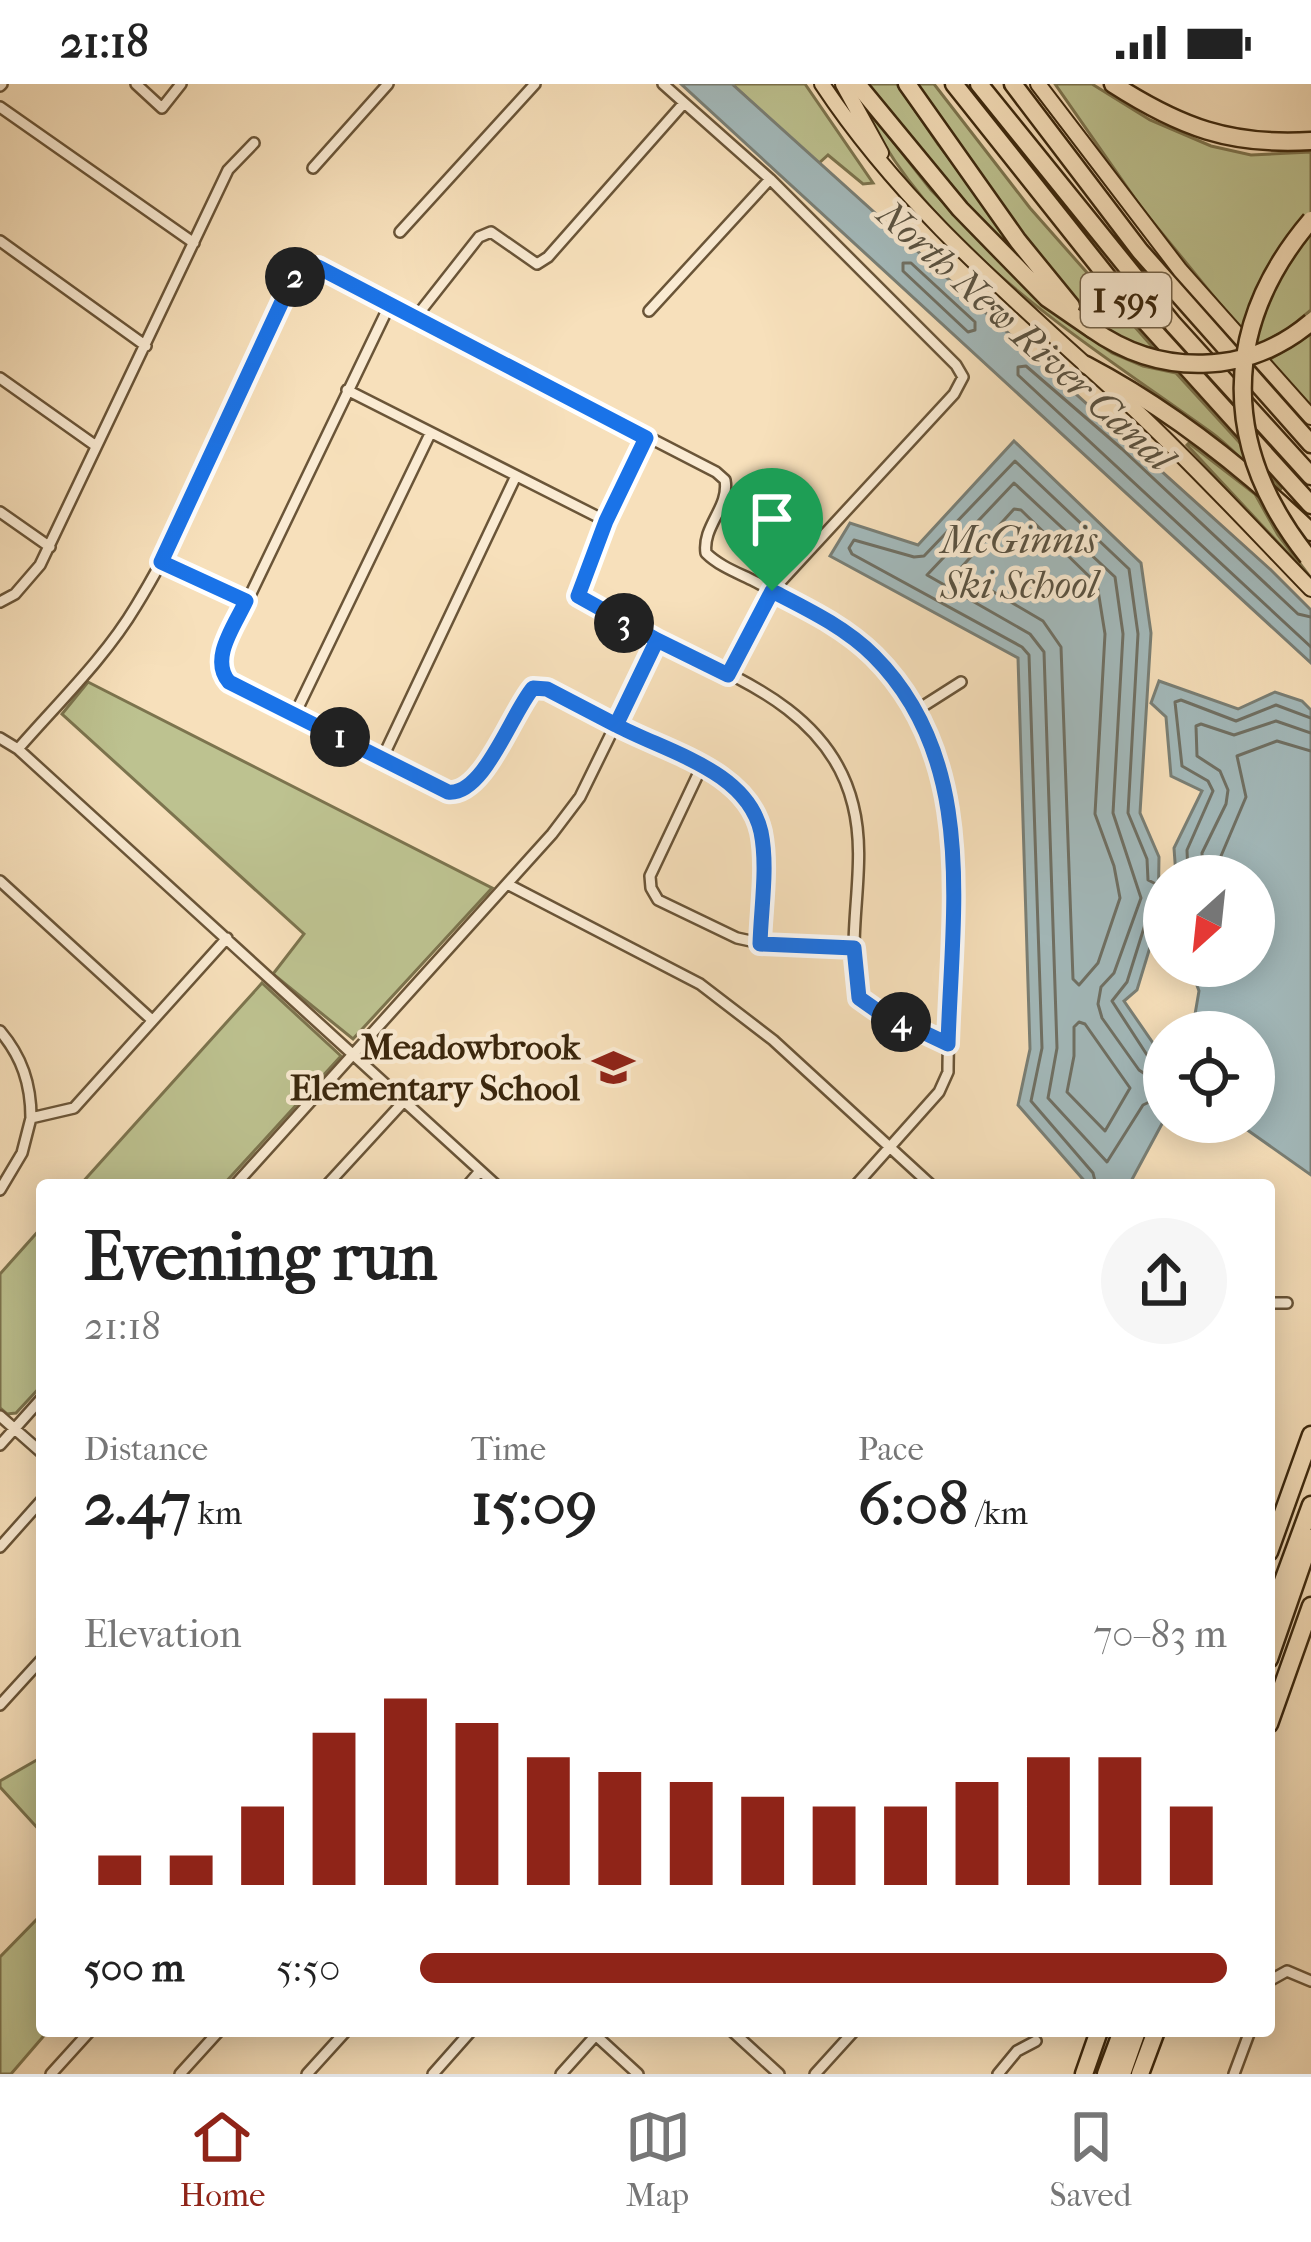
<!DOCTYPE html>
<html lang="en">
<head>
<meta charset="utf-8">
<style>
	body { margin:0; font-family:"IM FELL French Canon",serif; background:#f6f6f6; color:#222; height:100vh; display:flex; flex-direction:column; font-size:45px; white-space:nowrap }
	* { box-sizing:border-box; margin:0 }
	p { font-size:39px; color:#767676 }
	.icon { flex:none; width:66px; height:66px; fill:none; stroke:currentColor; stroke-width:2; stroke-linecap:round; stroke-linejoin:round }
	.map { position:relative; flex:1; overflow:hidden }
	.panel { position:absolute; left:36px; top:1095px; width:1239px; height:858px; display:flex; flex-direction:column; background:#fff; border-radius:12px; box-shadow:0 6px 30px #0003 }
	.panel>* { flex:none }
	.needle { width:78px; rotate:207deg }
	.controls { position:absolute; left:1143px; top:771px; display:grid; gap:24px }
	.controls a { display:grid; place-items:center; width:132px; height:132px; border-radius:50%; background:#fff; box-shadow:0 6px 30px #0003; font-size:60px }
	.pin { position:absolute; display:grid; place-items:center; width:102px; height:102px; color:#fff; margin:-123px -51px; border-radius:50% 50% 50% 0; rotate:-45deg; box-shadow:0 0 12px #0007 }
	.pin .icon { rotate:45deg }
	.km { position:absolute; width:60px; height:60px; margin:-30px; border-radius:50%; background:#222; color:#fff; font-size:33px; line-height:60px; text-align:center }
	.round { display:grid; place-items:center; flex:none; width:126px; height:126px; border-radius:63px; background:#f6f6f6 }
	.head { display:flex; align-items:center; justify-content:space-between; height:204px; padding:0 48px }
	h1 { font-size:66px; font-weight:700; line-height:90px }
	.figures { display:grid; grid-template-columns:repeat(3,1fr); gap:18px; height:204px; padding:12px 48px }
	.figures div { display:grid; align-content:center }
	.figures b { font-size:60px; font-weight:700 }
	.figures small { font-size:33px; font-weight:400 }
	.figures p { font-size:33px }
	.chart { height:336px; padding:24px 48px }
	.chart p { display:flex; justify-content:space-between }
	.chart svg { width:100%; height:216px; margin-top:12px; stroke:#8f2418; stroke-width:6 }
	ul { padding:0 48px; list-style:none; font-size:39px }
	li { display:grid; grid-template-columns:192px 144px 1fr; align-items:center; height:90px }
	li i { height:30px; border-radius:15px; background:#8f2418 }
	.status { display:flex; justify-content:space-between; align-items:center; height:84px; padding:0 60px; background:#fff; direction:ltr }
	.status svg { height:33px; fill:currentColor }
	.dock { display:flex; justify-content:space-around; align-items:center; height:168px; border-top:3px solid #e0e0e0; background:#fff; font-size:33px; color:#767676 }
	.dock a { display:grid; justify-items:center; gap:6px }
	.dock .active { color:#8f2418 }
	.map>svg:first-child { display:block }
	.green { fill:#bdc290; stroke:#7c744e; stroke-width:3 }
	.water { fill:#a3babc; stroke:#797f76; stroke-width:3 }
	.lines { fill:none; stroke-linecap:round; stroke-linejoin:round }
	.shore { stroke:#6f7064; stroke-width:3 }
	.street-casing { stroke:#6a5538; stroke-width:14 }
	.primary-casing { stroke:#3b270d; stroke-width:18 }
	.highway-casing { stroke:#3b270d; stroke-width:21 }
	.street { stroke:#faebd3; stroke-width:9 }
	.primary { stroke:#f7e0bb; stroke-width:14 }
	.highway { stroke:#f7e0bb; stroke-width:16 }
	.highway-bridge-casing { stroke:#3b270d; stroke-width:21; stroke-linecap:butt }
	.highway-bridge { stroke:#f7e0bb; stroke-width:16 }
	.route-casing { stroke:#fff; stroke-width:24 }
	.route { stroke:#1a73e8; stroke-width:15 }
	.labels { text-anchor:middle; stroke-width:9; stroke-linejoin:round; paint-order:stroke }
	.shield { fill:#faebd3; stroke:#746248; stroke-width:3 }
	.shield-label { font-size:33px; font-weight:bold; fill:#3b270d }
	.poi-label { font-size:36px; font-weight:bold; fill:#3b270d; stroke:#faebd3; text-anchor:end }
	.water-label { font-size:39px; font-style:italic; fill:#5a5342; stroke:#faebd3 }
</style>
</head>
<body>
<div class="status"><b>21:18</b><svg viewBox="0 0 49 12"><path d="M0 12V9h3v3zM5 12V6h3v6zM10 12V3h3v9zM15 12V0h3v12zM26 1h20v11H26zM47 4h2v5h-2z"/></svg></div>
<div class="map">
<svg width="1311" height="1990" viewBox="0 0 1311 1990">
	<rect width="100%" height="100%" fill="#f7e0bb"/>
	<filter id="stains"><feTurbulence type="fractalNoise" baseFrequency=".00167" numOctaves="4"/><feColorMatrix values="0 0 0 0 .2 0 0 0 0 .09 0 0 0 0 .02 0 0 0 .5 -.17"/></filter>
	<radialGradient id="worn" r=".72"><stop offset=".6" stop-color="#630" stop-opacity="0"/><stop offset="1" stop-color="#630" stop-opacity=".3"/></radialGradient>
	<path class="green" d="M732,0H805L873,99L863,100L828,71L818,80Z
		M864,0H897L938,60L1036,187L1032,191L976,135Z
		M915,0H934L1030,124L1157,268L1124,256L1102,243L1058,201Z
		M1055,0H1092L1150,36L1211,62L1251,71L1311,68V226L1288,245L1255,263L1143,126Z
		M862,18L931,106L1055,229L1112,269L1143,282L1176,289L1282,405C1260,397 1234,365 1212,349C1089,260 925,162 862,18Z
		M1311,250V322L1267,277Z
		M1189,359L1255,410L1278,451L1311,494L1187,361Z
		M88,598L492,804L353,955L273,890L304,850L62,630Z
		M262,899L341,972L223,1101H80Z
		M42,1143V1301L16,1329L7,1330L0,1324V1190Z
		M42,1673V1749L0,1703V1697Z
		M42,1830V1947H48L11,1990H0V1873Z"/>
	<path class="water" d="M681,0H732L1271,486L1311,526V579Z
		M1014,357L1141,479L1151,549L1140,729L1159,773L1158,837L1137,906L1124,917L1164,975V1036L1129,1101H1088L1018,1021L1030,965L1018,574L830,472L850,439L918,461Z
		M1159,597L1238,625L1275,608L1302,617L1311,626V1091L1236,1038H1254V948H1192L1199,907L1190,882H1254V792H1176L1174,764L1202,707L1171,692L1166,633L1151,619Z"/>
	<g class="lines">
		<path class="shore" d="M903,179H911L975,238V246L968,248L903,187Z
			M1014,425L1021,426L1097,500L1105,550L1095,730L1114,782L1120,814L1098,879L1079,901L1073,895L1061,563L1043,537L958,487Z
			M1311,533L1298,530L1122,365L1026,282L1018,283V291L1311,563
			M1188,792L1187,766L1213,707L1208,697L1182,682L1175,618L1181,616L1236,637L1276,621L1311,634
			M1203,792L1202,769L1226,720L1228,706L1220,687L1197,672L1196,642L1201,640L1234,651L1276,637L1311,649
			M1221,792V772L1246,713L1237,672L1277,657L1311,667
			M1164,824L1148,831L1127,898L1112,917L1149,974L1164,980
			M1079,938L1085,940L1130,1004L1105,1047L1067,1008L1074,972V943Z
			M1164,995L1151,994L1139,986L1102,934L1098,920L1101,903L1114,889L1141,814L1113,729L1123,550L1115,493L1014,399L927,491L1030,550L1044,568L1057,964L1048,1014L1107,1078L1143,1021L1164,1011
			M1096,1101L1093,1089L1031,1017L1042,964L1029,571L1022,563L852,470L849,464L854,456L914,473L924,472L1015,377L1129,485L1138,550L1128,729L1147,775L1148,796L1164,804"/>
		<defs>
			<path id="street" d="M136,0L162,24L181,0
				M663,0L770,95L956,281L963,293L954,310L772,507L729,591
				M0,2L2,0
				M0,23L194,159
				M313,84L388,0
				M400,148L535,0
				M0,157L146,262
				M390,220L220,574L221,589L229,598L448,708C483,712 512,628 533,604L547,605L728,697C776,737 762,803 760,859
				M649,227L770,95
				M416,233L479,153L491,148L537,180L548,173L684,19
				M0,294L96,362
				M347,306L606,437
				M647,354L606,437L578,512C592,524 610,531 626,540C711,586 827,614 853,721C869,784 844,850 859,913L876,926L948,960
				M0,428L50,463
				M161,478L246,517
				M0,518L15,510L40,481L228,86L254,59
				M917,626L961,598
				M295,630L430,350
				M0,654L18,665L496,1101
				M18,665C58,619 105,574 136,522C196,424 243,301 292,196L303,184L318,183L716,388L725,396C730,423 702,442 706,469C719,482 738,489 754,497C794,518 838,538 871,569C987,676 948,847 948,988L939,1008L856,1101
				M382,675L515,394
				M701,684L650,792L651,804L658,816L737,854L760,859L853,864
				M0,797L152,936
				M509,801L700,900L773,956L931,1101
				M0,947C22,973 31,1000 31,1034
				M235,1101L552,750L580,713L657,556
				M327,1101L406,1015
				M468,1101L480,1087
				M0,1106L22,1069L31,1034L74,1024L227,854
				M1269,1219H1287
				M0,1332L42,1369
				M0,1361L42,1314
				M0,1463L42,1416
				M0,1621L42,1575
				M1269,1897L1287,1887L1311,1897
				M591,1947L638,1990
				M732,1947L779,1990
				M51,1990L90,1947
				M180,1990L219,1947
				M307,1990L346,1947
				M433,1990L471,1947
				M561,1990L596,1951
				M815,1990L854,1947
				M998,1990L1017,1967L1036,1957
				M1234,1990L1250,1947"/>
			<path id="primary" d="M822,0C906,127 1020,220 1131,322C1194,381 1252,444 1311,505
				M843,0L881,69
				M1038,0L1180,186L1311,333"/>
			<path id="highway" d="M857,0L960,125L1047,214L1092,245
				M907,0L1018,157L1071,222
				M954,0L1125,215L1311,421
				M979,0L1173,240L1311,392
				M1013,0L1140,167L1311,360
				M1113,0C1180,43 1230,62 1311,57
				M1086,281C1168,324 1244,384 1311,448
				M1269,1468L1311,1351
				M1269,1535L1311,1421
				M1269,1575L1311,1454
				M1269,1640L1311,1522
				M1084,1990L1099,1947
				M1106,1990L1122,1947
				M1122,1990L1137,1947
				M1140,1990L1156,1947"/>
		</defs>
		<use href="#street" class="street-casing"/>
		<use href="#primary" class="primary-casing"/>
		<use href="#highway" class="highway-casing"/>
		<use href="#street" class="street"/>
		<use href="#primary" class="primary"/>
		<use href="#highway" class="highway"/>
		<defs>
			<path id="highway-bridge" d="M1092,245C1160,293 1247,292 1311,238
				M1308,473C1221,364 1220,243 1311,136"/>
		</defs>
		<use href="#highway-bridge" class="highway-bridge-casing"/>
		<use href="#highway-bridge" class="highway-bridge"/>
	</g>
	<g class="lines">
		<defs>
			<path id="route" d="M772,507L728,591L657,556L616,641L547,605L533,604C512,628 484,712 448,708L229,598C209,575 235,541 246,517L161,478L292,196L303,184L318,183L646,354L606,437L578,512L657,556L620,633L616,641C666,668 747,686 761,748C768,783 761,824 760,860L854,864L859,914L876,926L948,960C952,826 978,676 874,572C845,543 807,525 772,507"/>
		</defs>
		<use href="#route" class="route-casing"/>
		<use href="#route" class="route"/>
	</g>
	<defs>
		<symbol id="school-bare" viewBox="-9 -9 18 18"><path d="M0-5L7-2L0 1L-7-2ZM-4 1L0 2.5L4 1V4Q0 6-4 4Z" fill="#8f2418" stroke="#faebd3" stroke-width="2.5" paint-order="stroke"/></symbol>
	</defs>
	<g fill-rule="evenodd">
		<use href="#school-bare" x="584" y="954" width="59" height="59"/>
	</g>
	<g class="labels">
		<rect class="shield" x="1081" y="189" width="90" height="54" rx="9"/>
		<g class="shield-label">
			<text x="1126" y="228">I 595</text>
		</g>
		<g class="poi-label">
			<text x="580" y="975">Meadowbrook<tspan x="580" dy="41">Elementary School</tspan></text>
		</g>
		<g class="water-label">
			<text transform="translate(1026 251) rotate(42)" y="14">North New River Canal</text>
			<text x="1019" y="469">McGinnis<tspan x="1019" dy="45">Ski School</tspan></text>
		</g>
	</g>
	<rect width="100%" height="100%" filter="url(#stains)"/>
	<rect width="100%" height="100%" fill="url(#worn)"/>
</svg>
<div class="controls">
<a><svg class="needle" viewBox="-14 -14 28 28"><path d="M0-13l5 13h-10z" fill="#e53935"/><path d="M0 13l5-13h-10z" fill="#767676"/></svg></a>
<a><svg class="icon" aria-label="locate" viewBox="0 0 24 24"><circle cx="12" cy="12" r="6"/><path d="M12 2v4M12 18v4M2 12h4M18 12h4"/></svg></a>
</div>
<div class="pin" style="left:772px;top:507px;background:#1e9e55"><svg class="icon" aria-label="arrive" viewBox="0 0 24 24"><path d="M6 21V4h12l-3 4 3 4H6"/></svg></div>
<b class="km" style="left:340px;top:653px">1</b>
<b class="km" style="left:295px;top:193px">2</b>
<b class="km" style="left:624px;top:539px">3</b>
<b class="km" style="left:901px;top:938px">4</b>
<section class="panel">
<div class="head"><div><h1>Evening run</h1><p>21:18</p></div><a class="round"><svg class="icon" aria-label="share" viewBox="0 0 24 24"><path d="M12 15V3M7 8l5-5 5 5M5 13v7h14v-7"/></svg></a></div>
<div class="figures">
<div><p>Distance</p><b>2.47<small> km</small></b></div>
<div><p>Time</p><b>15:09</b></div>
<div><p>Pace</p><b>6:08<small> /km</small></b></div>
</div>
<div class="chart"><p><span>Elevation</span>70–83 m</p>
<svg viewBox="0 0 160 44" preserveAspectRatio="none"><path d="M5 44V38M15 44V38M25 44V28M35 44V13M45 44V6M55 44V11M65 44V18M75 44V21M85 44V23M95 44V26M105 44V28M115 44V28M125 44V23M135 44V18M145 44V18M155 44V28"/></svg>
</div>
<ul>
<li><b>500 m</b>5:50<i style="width:100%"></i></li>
</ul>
</section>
</div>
<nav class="dock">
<a class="active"><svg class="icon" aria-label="home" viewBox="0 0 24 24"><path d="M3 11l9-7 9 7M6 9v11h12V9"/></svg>Home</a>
<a><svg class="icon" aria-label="map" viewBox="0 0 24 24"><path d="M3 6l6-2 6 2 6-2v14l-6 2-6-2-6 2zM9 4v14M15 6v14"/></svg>Map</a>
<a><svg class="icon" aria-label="saved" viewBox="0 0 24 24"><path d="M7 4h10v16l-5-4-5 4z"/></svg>Saved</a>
</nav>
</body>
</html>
